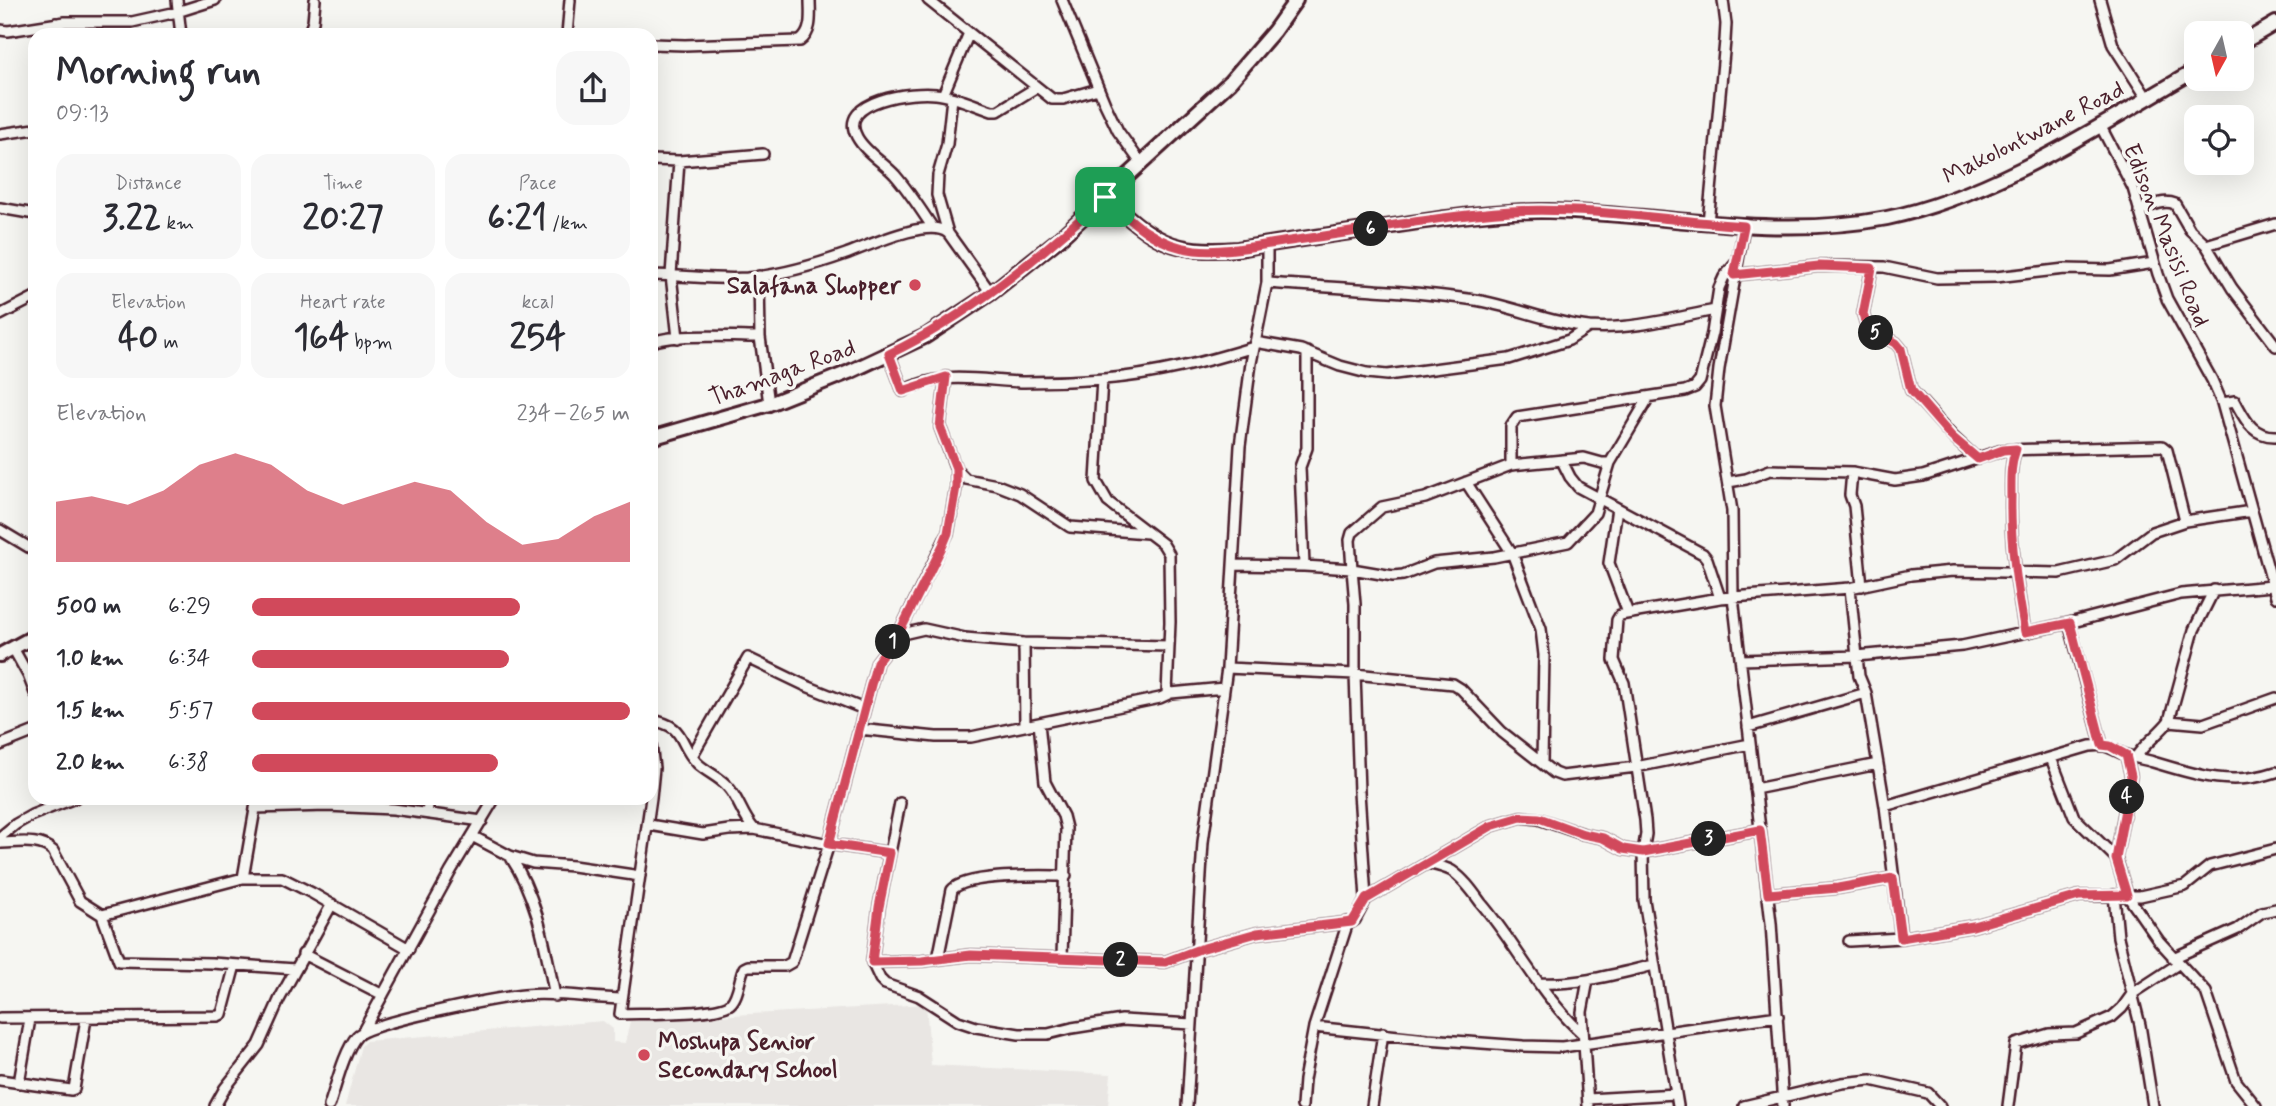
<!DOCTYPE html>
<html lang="en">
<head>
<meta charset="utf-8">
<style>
	body { margin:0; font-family:Mynerve,sans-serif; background:#f7f7f7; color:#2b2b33; height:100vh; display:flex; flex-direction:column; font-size:26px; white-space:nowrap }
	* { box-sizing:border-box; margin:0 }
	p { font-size:23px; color:#7c7c81 }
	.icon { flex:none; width:38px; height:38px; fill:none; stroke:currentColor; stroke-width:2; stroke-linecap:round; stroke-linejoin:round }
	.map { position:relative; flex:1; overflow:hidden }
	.drawer { position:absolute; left:28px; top:28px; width:630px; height:777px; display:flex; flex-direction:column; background:#fff; border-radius:21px; box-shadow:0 7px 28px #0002 }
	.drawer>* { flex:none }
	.needle { width:46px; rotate:188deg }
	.controls { position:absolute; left:2184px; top:21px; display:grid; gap:14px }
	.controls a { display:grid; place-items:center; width:70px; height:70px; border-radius:14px; background:#fff; box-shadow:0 7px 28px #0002; font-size:35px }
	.pin { position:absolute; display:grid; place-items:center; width:60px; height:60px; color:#fff; margin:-30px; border-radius:14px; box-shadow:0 4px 10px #0006 }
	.km { position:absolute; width:35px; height:35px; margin:-18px; border-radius:50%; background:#222; color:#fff; font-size:19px; line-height:35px; text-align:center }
	.round { display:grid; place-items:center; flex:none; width:74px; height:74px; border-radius:21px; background:#f7f7f7 }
	.summary { display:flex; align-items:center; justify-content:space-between; height:119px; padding:0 28px }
	h1 { font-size:38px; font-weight:700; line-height:52px }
	.figures { display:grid; grid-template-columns:repeat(3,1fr); gap:10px; height:119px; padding:7px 28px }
	.figures div { display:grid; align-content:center; border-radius:18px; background:#f7f7f7; text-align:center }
	.figures b { font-size:35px; font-weight:700 }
	.figures small { font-size:19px; font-weight:400 }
	.figures p { font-size:19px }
	.chart { height:196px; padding:14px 28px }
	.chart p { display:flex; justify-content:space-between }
	.chart svg { width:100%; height:126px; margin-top:7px; fill:#d1495b; opacity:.7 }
	ul { padding:0 28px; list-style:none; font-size:23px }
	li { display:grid; grid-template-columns:112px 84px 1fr; align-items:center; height:52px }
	li i { height:18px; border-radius:9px; background:#d1495b }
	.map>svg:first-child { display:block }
	.built { fill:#e9e6e3 }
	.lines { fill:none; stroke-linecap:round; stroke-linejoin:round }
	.street-casing { stroke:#4a1f2b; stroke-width:14 }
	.secondary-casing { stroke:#4a1f2b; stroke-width:18 }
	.street { stroke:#f6f6f2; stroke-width:9 }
	.secondary { stroke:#f6f6f2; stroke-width:12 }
	.route-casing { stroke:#fff; stroke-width:14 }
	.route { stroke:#d1495b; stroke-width:9 }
	.poi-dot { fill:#d1495b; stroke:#f6f6f2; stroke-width:2.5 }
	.labels { text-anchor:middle; stroke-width:7; stroke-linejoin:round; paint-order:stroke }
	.street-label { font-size:24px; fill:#4a1f2b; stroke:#f6f6f2 }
	.poi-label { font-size:24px; font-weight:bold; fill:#4a1f2b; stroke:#f6f6f2; text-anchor:end }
</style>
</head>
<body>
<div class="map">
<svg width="2276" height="1106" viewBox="0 0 2276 1106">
	<rect width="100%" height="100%" fill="#f6f6f2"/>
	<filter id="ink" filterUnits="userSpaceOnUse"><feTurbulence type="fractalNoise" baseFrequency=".0143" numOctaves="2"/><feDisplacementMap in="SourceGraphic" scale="14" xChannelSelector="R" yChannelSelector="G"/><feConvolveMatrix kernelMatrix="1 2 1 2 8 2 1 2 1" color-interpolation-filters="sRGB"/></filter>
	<g filter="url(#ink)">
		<path class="built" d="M926,1004L931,1065L1111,1074L1108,1106H345L361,1046L366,1041L603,1021L613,1029V1042L625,1043L630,1021Z"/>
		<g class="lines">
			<defs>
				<path id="street" d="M177,0L181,35
					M928,0L1052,99H1063L1098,89
					M1062,0L1105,104L1118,131L1141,163
					M2100,0L2113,45L2147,98
					M56,23L58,35
					M0,30L8,31L65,22H132L177,12L215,0
					M308,35L313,22L315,0
					M567,35L570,0
					M651,44L685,45L800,41C813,32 810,14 810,0
					M943,95L969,33
					M2100,125L2133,188L2158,274L2167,299L2212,380L2222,403L2276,597
					M0,134L35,129
					M651,160L679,161L763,154
					M0,208L35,214
					M2139,211C2151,206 2163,199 2175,204L2190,230L2206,245L2232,288L2276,346
					M1708,223L1725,41L1726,24L1723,0
					M1744,226L1719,369L1715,406L1732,511L1733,597L1771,923L1783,1106
					M933,228C921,210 909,191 895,175C884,163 865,152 857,137C836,100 914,91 936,94C955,96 974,105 992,111H998L1037,87
					M948,233L937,195L938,175L947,144L952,98
					M2206,245L2276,224
					M1872,268L1863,314L1867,327L1896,343L1901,349L1911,390L1953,437L1977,459
					M651,275C683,275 715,280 747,278C781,275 815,265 846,254C868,246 929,217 948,233L991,293
					M1734,275L1819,266L1884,267L1937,278L1996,277L2065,269L2110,270L2154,263
					M759,276L760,337L769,404
					M1267,283C1336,288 1406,290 1475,300C1513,306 1549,323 1589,327C1631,330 1674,318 1715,310
					M0,315L35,297
					M678,338L671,275L679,161
					M1255,342L1301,350L1340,366L1367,373L1387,375L1509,359L1569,340L1589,327
					M651,343C669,333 736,337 760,337
					M889,354L903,391C941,370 983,381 1024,382C1050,382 1077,381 1104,379C1156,375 1205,362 1254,347
					M1102,379L1096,481L1108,502L1163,544L1169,554L1170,622L1167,694
					M2222,403L2235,401C2245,419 2252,437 2276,436
					M2016,449C2010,465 2011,480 2011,497C2010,543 2017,587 2025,632
					M1562,461L1570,477L1578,487L1703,554L1707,559L1720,598
					M1610,463L1595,513L1568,542L1494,557L1434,563L1403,575L1393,576L1352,569L1355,604V674L1453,684L1461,689L1502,732L1554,773L1562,776L1636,767L1750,744
					M1511,465V426L1517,417L1685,391L1695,387L1700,381L1712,333L1719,288L1724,277L1735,264
					M956,469L966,479L997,485L1020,494L1070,527L1147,533
					M1852,472L1850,495L1854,506L1862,586
					M1466,482L1512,553L1541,629L1544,655L1542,762
					M1728,482L1746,479L1770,470L1852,472L1895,480L1923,476L2003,450L2162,446L2167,450L2185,521
					M1617,508L1609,563L1628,613
					M0,530L35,551
					M1233,565L1304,566L1352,569L1350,540L1352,533L1382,507L1425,498L1511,465L1584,458L1602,463H1610L1649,397
					M1304,566L1300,467L1307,448V352
					M1850,588L1859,676L1866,693L1885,806L1901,938
					M2069,623L2102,745
					M898,635L924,629L965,638L1024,643L1169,646
					M1024,643L1025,726
					M13,648L28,675L35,693
					M1741,660L1857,656L1962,646L2069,623L2181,594L2272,586
					M651,720C687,726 677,742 697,763C706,772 720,777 728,787C739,799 742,816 754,829
					M2169,721L2203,724L2276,698
					M1039,723L1045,782L1063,816L1066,828L1062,957
					M1748,727L1866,693
					M859,729L936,737H971L1160,698L1171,693L1224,688
					M651,744L654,768L651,798
					M0,745L35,731
					M2126,755L2131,776L2116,858L2127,895L2159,941L2206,992L2236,1081L2256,1106
					M692,756L748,658L804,685L864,709
					M2136,757C2145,743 2159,734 2169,721L2194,630L2214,590
					M2051,758L2074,817L2116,858
					M1755,789L1878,764
					M651,798L620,1014C641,1013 716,1015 730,1004C739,996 739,978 744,968L748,966H785L792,962L829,844L877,662L898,635L948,533L956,487V469L940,427L946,377
					M900,803L879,907L872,962L880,979L885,984L919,996L958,1021L976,1027L1019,1034H1048L1072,1028L1122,1020L1192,1024
					M1885,806L2090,746C2109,744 2110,749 2126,755C2135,758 2144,759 2153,762C2196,775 2231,787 2276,772
					M255,808L327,806L393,809L482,821
					M427,813L429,798
					M649,825L703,834L729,830L754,829L829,844L890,853
					M472,836L510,856L533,863L573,866L640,876
					M0,837L16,824L32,815L75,798
					M0,843C17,843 40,838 53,851L80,901L102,915L119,961L212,963L295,969
					M510,856C538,898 545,947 555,996
					M1427,863C1435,865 1445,867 1452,871C1464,879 1473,892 1481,903C1517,945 1541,997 1583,1034
					M243,878L257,798
					M1768,894L1838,888L1893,878
					M2114,895L2118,937L2140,1025L2153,1106
					M1366,899L1491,826L1521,817L1539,819L1583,834L1603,838L1623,849L1643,852L1646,834L1645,820L1624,683L1614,660L1617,620L1620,615L1720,598L1850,588L1911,575L1953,571L2059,573L2115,560L2152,532L2185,521L2252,511
					M102,915L243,878H282L312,893L409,949
					M1849,941L1901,938L1973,926L2079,896H2140L2185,886L2210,866L2276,849
					M303,954L383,995
					M2173,958L2238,929L2262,912L2276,909
					M938,959L952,890C966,873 1042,876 1066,876
					M872,962L922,961L971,955L1165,962L1197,950L1257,933L1352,922L1355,920L1366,899L1359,792L1355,674L1227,668
					M1539,983C1579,985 1616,974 1654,965
					M0,1018L218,1016L222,1014L235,965
					M1314,1027L1348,922
					M363,1031L451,871L495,798
					M0,1080L71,1090L74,1089L86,1019
					M19,1083L30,1019
					M1588,1099L1676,1094
					M215,1106L225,1088L259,1045L280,998L332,904
					M329,1106C336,1086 344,1051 357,1036C368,1023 501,997 524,995C556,992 590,998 622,999
					M1187,1106L1203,842L1227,668L1240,446L1251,363L1267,283V244
					M1302,1106L1304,1080L1314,1027L1427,1039L1523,1046L1562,1047L1778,1016
					M1372,1106L1383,1033
					M1588,1106L1582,1012L1588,980
					M1678,1106L1644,900L1643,852L1760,830
					M1744,1106L1842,1083L1871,1080L1928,1093L1940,1106
					M2008,1106L2016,1044L2049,1034L2076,1033L2112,1017L2122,1008L2132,994L2178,964"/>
				<path id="secondary" d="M2242,43L2276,23
					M1105,197C1154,241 1170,254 1238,249C1287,241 1336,234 1385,227C1439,219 1493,210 1548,211C1661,213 1774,240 1887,218C1994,196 2102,124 2196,70
					M651,438L769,404L849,372L926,336L991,293L1059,239L1230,82L1274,31L1296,0
					M0,655L35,636"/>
			</defs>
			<use href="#street" class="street-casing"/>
			<use href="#secondary" class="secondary-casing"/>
			<use href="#street" class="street"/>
			<use href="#secondary" class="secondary"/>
		</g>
	</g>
	<g class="lines" filter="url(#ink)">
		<defs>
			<path id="route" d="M1105,197C1132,222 1157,246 1195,250C1226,253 1259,245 1290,241C1364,231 1437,216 1511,211C1588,207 1667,220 1744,226L1734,275L1819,266L1872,268L1863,314L1867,327L1896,343L1901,349L1911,390L1952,437L1978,459L2003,450L2016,449C2010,465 2011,480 2011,497C2010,543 2017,587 2025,632L2070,623L2102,745L2110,746L2126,755L2131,776L2116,859L2127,895L2079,896L1973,926L1901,938L1893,878L1838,888L1768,894L1760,830L1643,852L1623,849L1603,838L1583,834L1539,818L1521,817L1491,826L1366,899L1352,922L1257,933L1197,950L1165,962L971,955L922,961L872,962L879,907L890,853L829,844L877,662L898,635L943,545L948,533L956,487V468L940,427L946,377L903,391L889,354C970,315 1039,257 1105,197Z"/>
		</defs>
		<use href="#route" class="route-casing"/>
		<use href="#route" class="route"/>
	</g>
	<g class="poi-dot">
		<circle cx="915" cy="285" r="7"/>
		<circle cx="644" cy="1055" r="7"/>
	</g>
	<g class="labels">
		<g class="street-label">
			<text transform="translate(2033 132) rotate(-27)" y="8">Makolontwane Road</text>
			<text transform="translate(2167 235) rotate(68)" y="8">Edison Masisi Road</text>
			<text transform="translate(782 372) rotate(-20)" y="8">Thamaga Road</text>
		</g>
		<g class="poi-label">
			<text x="901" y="293">Salafana Shopper</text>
			<text x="658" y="1049" text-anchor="start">Moshupa Senior<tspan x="658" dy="28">Secondary School</tspan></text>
		</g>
	</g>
</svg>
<div class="controls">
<a><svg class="needle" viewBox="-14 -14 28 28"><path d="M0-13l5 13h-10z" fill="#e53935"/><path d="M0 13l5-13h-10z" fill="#7c7c81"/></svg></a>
<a><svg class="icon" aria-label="locate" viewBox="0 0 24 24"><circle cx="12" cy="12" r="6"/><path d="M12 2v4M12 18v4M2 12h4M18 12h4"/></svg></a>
</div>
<div class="pin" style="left:1105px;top:197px;background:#1e9e55"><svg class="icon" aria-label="arrive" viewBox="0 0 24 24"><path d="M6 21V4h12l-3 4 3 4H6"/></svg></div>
<b class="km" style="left:893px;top:642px">1</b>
<b class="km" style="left:1121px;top:960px">2</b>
<b class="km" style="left:1709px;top:839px">3</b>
<b class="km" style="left:2127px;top:797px">4</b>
<b class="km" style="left:1876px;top:333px">5</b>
<b class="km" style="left:1371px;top:229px">6</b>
<section class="drawer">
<div class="summary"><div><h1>Morning run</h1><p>09:13</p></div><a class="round"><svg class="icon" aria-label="share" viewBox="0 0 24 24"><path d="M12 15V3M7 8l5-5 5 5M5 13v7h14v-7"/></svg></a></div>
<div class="figures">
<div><p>Distance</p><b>3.22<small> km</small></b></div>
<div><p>Time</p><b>20:27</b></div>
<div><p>Pace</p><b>6:21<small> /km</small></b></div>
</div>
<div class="figures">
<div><p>Elevation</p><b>40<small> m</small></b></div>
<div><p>Heart rate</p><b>164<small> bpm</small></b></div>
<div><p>kcal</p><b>254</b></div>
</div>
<div class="chart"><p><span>Elevation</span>234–265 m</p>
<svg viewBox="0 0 160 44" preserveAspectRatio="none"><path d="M0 44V23L10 21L20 24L30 19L40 10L50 6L60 10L70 19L80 24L90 20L100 16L110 19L120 30L130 38L140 36L150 28L160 23V44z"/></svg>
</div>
<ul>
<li><b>500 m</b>6:29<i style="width:71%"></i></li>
<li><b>1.0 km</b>6:34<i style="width:68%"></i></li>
<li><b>1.5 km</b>5:57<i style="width:100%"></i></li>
<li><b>2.0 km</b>6:38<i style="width:65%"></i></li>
</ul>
</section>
</div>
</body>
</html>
